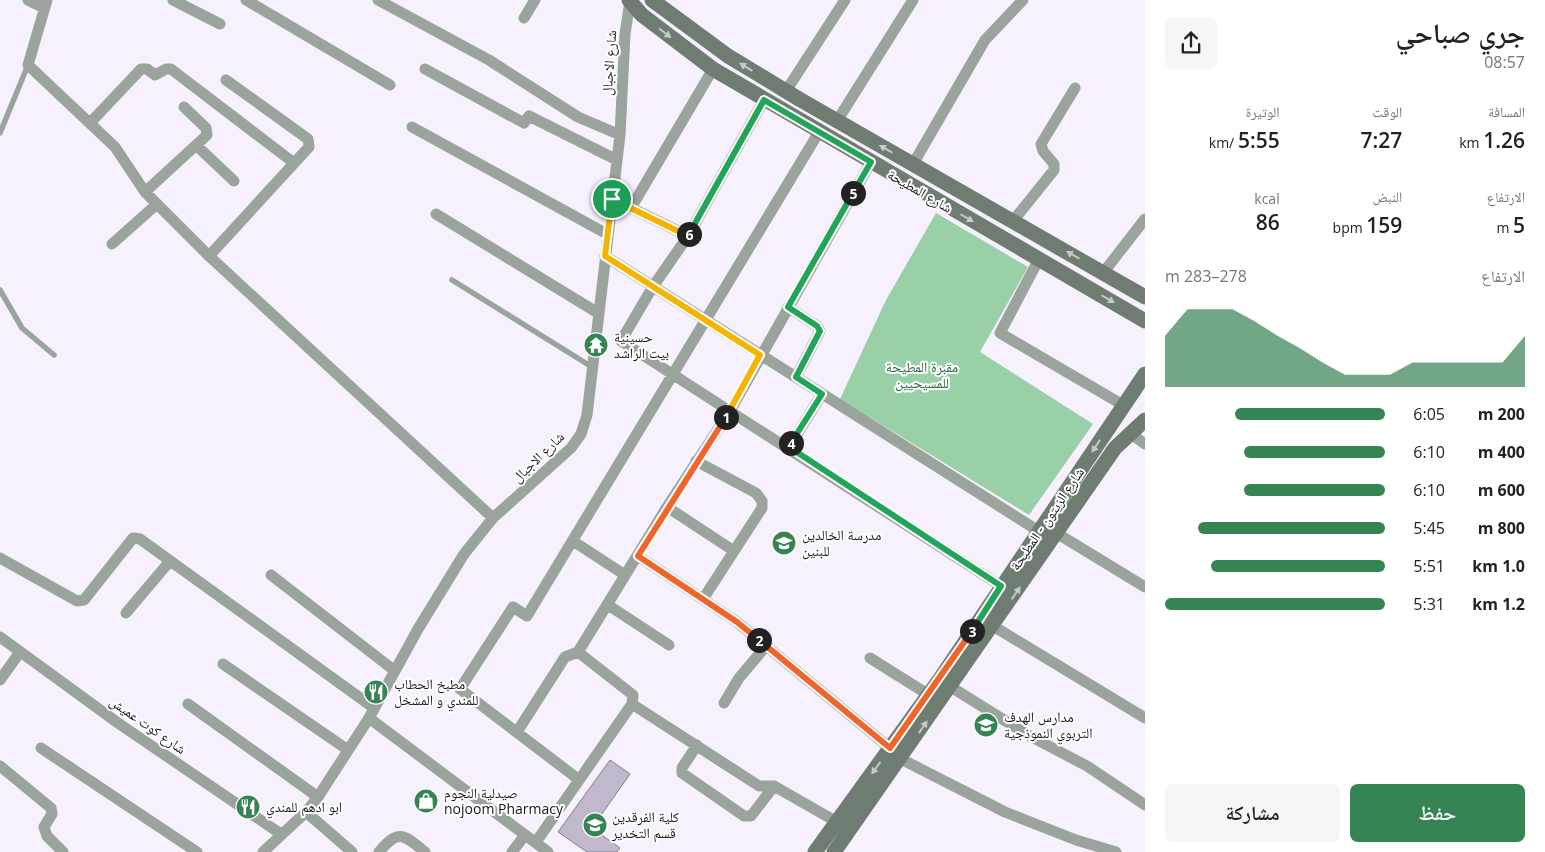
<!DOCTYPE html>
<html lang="ar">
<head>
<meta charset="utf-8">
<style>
	body { margin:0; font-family:"Open Sans","Noto Naskh Arabic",sans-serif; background:#f6f6f6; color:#222; direction:rtl; height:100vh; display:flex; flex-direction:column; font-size:19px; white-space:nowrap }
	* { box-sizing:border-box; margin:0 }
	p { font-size:16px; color:#767676 }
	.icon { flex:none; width:28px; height:28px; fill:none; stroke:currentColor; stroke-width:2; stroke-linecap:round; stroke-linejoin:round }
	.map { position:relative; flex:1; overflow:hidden; direction:ltr }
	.sheet { display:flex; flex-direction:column; background:#fff; width:400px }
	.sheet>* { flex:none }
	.pin { position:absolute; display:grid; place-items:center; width:42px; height:42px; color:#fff; margin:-21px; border:2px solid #fff; border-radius:50%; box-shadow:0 1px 5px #0007 }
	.km { position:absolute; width:25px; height:25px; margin:-12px; border-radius:50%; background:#222; color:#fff; font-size:14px; line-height:25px; text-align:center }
	.round { display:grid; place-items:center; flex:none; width:52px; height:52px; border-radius:8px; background:#f6f6f6 }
	.summary { display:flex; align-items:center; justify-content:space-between; height:85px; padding:0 20px }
	h1 { font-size:28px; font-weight:600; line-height:38px }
	.metrics { display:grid; grid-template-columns:repeat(3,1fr); gap:8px; height:85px; padding:5px 20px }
	.metrics div { display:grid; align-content:center }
	.metrics b { font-size:21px; font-weight:600 }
	.metrics small { font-size:14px; font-weight:400 }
	.metrics p { font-size:14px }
	.chart { height:140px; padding:10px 20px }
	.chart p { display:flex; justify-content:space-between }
	.chart svg { width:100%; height:90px; margin-top:5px; fill:#368353; opacity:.7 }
	.action { display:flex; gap:10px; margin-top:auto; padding:10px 20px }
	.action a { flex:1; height:58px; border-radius:8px; background:#368353; color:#fff; font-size:20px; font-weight:600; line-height:58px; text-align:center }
	.action a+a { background:#f6f6f6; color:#222 }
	ul { padding:0 20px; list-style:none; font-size:16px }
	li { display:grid; grid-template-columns:80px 60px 1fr; align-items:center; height:38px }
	li i { height:12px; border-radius:6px; background:#368353 }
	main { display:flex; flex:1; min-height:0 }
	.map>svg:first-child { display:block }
	.green { fill:#99d0a8 }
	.building { fill:#c2b8cc; stroke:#867c8f }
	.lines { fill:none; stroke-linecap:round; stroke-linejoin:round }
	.lane { stroke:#9aa39c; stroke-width:5.5 }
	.street { stroke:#9aa39c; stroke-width:11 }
	.secondary { stroke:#6f7c72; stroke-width:15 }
	.oneway { fill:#c5cbc7 }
	.split-1-casing { stroke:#fff; stroke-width:10 }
	.split-2-casing { stroke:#fff; stroke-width:10 }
	.split-3-casing { stroke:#fff; stroke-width:10 }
	.split-4-casing { stroke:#fff; stroke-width:10 }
	.split-5-casing { stroke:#fff; stroke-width:10 }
	.split-6-casing { stroke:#fff; stroke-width:10 }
	.split-7-casing { stroke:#fff; stroke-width:10 }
	.split-1 { stroke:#f5b400; stroke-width:6 }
	.split-2 { stroke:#f0652b; stroke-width:6 }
	.split-3 { stroke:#f0652b; stroke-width:6 }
	.split-4 { stroke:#22a559; stroke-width:6 }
	.split-5 { stroke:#22a559; stroke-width:6 }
	.split-6 { stroke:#22a559; stroke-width:6 }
	.split-7 { stroke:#f5b400; stroke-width:6 }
	.labels { text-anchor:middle; stroke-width:4; stroke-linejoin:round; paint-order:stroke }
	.street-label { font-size:14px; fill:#19151c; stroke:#fff }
	.poi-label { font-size:14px; fill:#19151c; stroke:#fff; text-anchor:start }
	.park-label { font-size:14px; fill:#25673e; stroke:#fff }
</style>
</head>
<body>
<main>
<section class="sheet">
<div class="summary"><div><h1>جري صباحي</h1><p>08:57</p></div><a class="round"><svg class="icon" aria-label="share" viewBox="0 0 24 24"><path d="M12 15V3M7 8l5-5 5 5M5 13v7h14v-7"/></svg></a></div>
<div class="metrics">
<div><p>المسافة</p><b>1.26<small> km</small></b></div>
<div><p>الوقت</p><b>7:27</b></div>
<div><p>الوتيرة</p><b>5:55<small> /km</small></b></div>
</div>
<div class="metrics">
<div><p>الارتفاع</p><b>5<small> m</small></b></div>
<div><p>النبض</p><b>159<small> bpm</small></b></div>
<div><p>kcal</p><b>86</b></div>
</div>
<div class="chart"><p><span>الارتفاع</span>278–283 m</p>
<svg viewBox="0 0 160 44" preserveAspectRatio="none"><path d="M0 44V19L10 6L20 6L30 6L40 12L50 19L60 25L70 32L80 38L90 38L100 38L110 32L120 32L130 32L140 32L150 32L160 19V44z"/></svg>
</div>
<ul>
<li><b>200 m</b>6:05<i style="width:68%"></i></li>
<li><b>400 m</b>6:10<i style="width:64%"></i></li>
<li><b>600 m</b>6:10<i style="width:64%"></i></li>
<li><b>800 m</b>5:45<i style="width:85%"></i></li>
<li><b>1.0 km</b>5:51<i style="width:79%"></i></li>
<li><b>1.2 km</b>5:31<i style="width:100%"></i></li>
</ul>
<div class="action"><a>حفظ</a><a>مشاركة</a></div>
</section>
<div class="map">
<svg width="1145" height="852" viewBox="0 0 1145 852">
	<rect width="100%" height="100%" fill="#f7f0fd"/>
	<path class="green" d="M936,213L1028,267L980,352L1093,424L1029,515L840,399L886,300Z"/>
	<path class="building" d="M610,760L630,774L592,828L620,848L617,852H587L558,832Z"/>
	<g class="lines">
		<path class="lane" d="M0,133L28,65
			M452,280L592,367
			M0,290L22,328L54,355"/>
		<path class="street" d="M28,0L44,8
			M47,0L28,65L115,147L145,192L209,256L493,518
			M173,0L220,24
			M246,0L390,85
			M378,0L489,60L578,117L620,135
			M524,18L535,0
			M425,69L524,123L529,116L617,160
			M786,91L845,0
			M764,100L688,236L652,288L621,341L1001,586
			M837,121L913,0
			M90,123L141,69H147L155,75L166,69H171L294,163
			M412,127L607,234
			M197,146L234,181
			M913,164L985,40L1023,0
			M145,192L207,135L206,128L184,107
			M613,199L688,236
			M631,208L713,69
			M436,214L598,313
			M1013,221L1054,170V164L1043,151L1041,144L1075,88
			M112,244L157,204
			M209,256L309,147L308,139L226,80
			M605,256L1040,532
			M1039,259L1000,333L1123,405
			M1103,273L1145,219
			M788,307L817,326L820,331L796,377
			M1130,433L1145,444
			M789,447L822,394
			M696,461L756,493L762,501V508L703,599
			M667,507L734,551
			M1058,534L1145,587
			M573,541L625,575
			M638,556L737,622L890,748
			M0,558L77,601L84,600L133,538L140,539L374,708
			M271,575L395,671
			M608,605L669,645
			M126,613L170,561
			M993,626L1145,718
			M0,637L118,723L281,834
			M870,658L929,695
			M223,664L348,750
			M0,680L20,652
			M951,687L1028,735L1087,766L1145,805
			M724,703L739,678L766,646
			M188,704L318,797
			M632,704L759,786H774L837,822
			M369,718L548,852
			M517,732L565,657L578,652L667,507L730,411L871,162
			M697,745L682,768V773L744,816H751L774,786
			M41,748L197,852
			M901,759L1005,812L1076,840L1116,852
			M0,766L51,808L52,814L44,827L47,836L63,852
			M578,779L460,689L513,607L527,616L819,132
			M306,812L352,852
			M536,842L632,704L633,695L578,652
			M263,852L306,812L318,797L369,718L418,629L464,554L493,518L571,448L581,434L587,415L620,135L625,34L630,1
			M379,852C399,828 404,835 425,852
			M512,852L525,835"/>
		<path class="secondary" d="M629,0L642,15L713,69L1145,321
			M652,0L728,56L799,99L1145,297
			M815,852L940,679L1145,374
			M834,852L1115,448L1145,420"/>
	</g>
	<defs><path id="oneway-solid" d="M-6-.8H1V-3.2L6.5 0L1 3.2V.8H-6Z" transform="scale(1.25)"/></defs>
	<g class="oneway">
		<use href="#oneway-solid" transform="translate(665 33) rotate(37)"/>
		<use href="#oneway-solid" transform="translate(746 67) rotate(-149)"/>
		<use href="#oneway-solid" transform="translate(886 149) rotate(-150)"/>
		<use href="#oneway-solid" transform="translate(967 218) rotate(30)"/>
		<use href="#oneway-solid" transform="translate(1073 255) rotate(-150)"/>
		<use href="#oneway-solid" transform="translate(1108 299) rotate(30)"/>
		<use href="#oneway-solid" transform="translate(1096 446) rotate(123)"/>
		<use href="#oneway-solid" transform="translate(1016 593) rotate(-55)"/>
		<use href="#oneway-solid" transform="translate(923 727) rotate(-56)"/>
		<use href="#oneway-solid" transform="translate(876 768) rotate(126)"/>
	</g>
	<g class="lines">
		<defs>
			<path id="split-1" d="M612,199L605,256L760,355L726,417"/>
			<path id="split-2" d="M726,417L638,556L737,622L759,640"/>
			<path id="split-3" d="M759,640L890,748L972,631"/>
			<path id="split-4" d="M791,443L789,447L1001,586L972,631"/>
			<path id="split-5" d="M791,443L822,394L796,377L820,331L817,326L788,307L853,193"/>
			<path id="split-6" d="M689,234L764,100L871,162L853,193"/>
			<path id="split-7" d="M612,199L688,236L689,234"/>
		</defs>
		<use href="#split-1" class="split-1-casing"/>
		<use href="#split-2" class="split-2-casing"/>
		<use href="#split-3" class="split-3-casing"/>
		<use href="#split-4" class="split-4-casing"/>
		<use href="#split-5" class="split-5-casing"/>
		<use href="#split-6" class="split-6-casing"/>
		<use href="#split-7" class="split-7-casing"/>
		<use href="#split-1" class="split-1"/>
		<use href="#split-2" class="split-2"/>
		<use href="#split-3" class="split-3"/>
		<use href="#split-4" class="split-4"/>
		<use href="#split-5" class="split-5"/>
		<use href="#split-6" class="split-6"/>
		<use href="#split-7" class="split-7"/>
	</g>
	<defs>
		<symbol id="temple-disc" viewBox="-11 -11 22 22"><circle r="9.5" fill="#368353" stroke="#fff"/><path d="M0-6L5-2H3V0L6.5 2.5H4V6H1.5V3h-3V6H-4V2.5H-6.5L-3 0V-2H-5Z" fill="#fff"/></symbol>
		<symbol id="school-disc" viewBox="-11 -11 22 22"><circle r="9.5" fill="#368353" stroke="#fff"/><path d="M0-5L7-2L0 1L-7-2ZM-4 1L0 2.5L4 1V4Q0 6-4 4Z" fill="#fff"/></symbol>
		<symbol id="restaurant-disc" viewBox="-11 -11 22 22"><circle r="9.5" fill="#368353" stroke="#fff"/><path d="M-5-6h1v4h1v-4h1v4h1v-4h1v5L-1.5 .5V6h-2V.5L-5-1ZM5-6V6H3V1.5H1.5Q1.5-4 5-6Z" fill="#fff"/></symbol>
		<symbol id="shop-disc" viewBox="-11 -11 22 22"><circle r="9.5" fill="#368353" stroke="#fff"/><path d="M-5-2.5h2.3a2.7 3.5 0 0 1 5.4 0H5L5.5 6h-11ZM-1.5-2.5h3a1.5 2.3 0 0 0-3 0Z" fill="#fff"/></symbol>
		<symbol id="university-disc" viewBox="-11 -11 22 22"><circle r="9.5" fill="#368353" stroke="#fff"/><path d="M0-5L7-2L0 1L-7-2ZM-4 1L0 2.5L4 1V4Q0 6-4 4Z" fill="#fff"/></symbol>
	</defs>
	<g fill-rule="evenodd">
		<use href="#temple-disc" x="582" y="331" width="28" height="28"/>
		<use href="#school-disc" x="770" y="529" width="28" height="28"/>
		<use href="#restaurant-disc" x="362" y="678" width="28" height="28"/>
		<use href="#school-disc" x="972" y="711" width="28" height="28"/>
		<use href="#shop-disc" x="412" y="787" width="28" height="28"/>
		<use href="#restaurant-disc" x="234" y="793" width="28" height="28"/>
		<use href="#university-disc" x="581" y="811" width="28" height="28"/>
	</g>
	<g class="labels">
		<g class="street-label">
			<text transform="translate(609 63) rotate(-86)" y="5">شارع الاجبال</text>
			<text transform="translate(920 191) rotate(30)" y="5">شارع المطيحة</text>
			<text transform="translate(538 457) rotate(-44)" y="5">شارع الاجبال</text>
			<text transform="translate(1047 519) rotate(-56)" y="5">شارع الزيتون - المطيحة</text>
			<text transform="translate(148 725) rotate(35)" y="5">شارع كوت عميش</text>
		</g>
		<g class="poi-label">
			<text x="614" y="342">حسينية<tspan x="614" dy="16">بيت الراشد</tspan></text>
			<text x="802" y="540">مدرسة الخالدين<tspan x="802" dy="16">للبنين</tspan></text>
			<text x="394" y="689">مطبخ الحطاب<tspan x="394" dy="16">للمندي و المشخل</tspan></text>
			<text x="1004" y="722">مدارس الهدف<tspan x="1004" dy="16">التربوي النموذجية</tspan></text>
			<text x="444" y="798">صيدلية النجوم<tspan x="444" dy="16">nojoom Pharmacy</tspan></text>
			<text x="266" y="812">ابو ادهم للمندي</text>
			<text x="612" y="822">كلية الفرقدين<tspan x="612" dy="16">قسم التخدير</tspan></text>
		</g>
		<g class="park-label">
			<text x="922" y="372">مقبرة المطيحة<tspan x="922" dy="16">للمسيحيين</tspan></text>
		</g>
	</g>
</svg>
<div class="pin" style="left:612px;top:199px;background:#1e9e55"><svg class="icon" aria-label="arrive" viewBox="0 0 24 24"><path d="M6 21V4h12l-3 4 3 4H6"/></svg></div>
<b class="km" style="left:726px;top:417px">1</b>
<b class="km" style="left:759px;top:640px">2</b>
<b class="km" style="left:972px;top:631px">3</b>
<b class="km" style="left:791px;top:443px">4</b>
<b class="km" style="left:853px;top:193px">5</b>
<b class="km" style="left:689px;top:234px">6</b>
</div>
</main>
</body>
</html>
